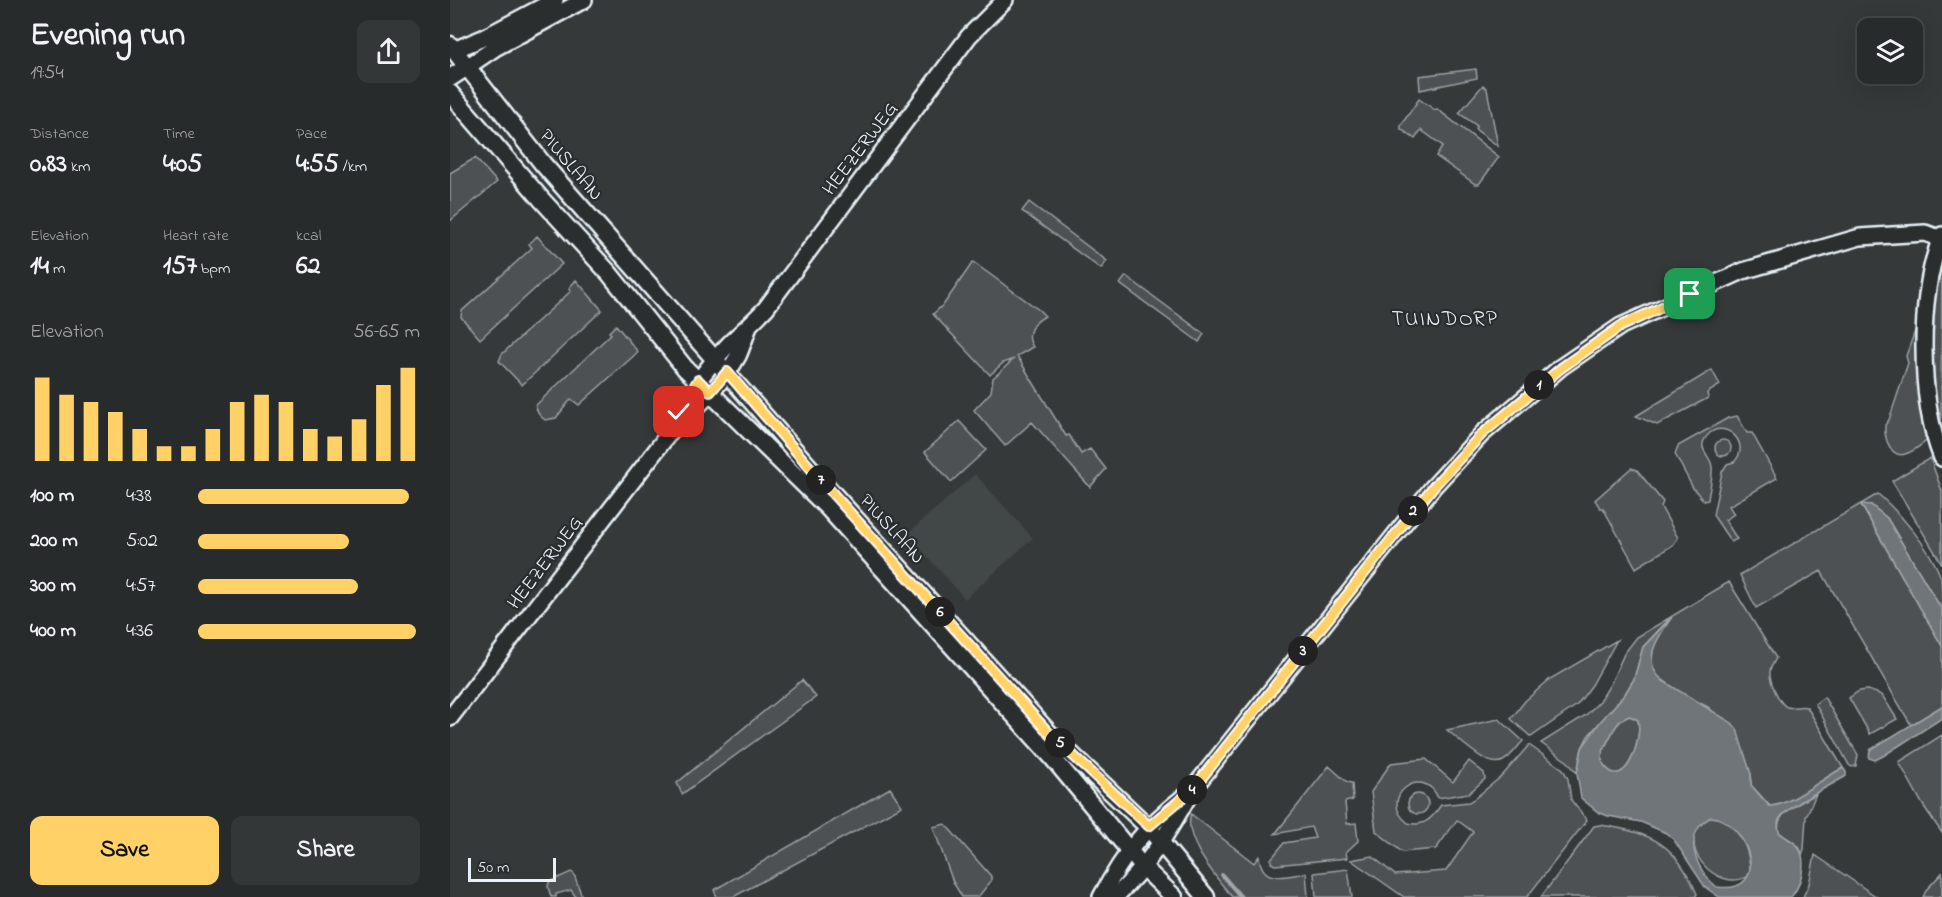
<!DOCTYPE html>
<html lang="en">
<head>
<meta charset="utf-8">
<style>
	body { margin:0; font-family:"Indie Flower",sans-serif; background:#343738; color:#f1f3f6; height:100vh; display:flex; flex-direction:column; font-size:22px; white-space:nowrap }
	* { box-sizing:border-box; margin:0 }
	p { font-size:20px; color:#a5a7a9 }
	.icon { flex:none; width:33px; height:33px; fill:none; stroke:currentColor; stroke-width:2; stroke-linecap:round; stroke-linejoin:round }
	.map { position:relative; flex:1; overflow:hidden }
	.sheet { display:flex; flex-direction:column; background:#282b2c; width:450px }
	.sheet>* { flex:none }
	.fabs { position:absolute; left:1407px; top:18px; display:grid; gap:12px }
	.fabs a { display:grid; place-items:center; width:66px; height:66px; border-radius:12px; background:#282b2c; box-shadow:0 6px 24px #0002,0 0 0 2px #444748; font-size:30px }
	.scale { position:absolute; left:18px; bottom:15px; width:88px; box-sizing:border-box; padding-left:6px; border:3px solid #e8f1f8; border-top:0; font-size:16px; line-height:21px; white-space:nowrap; color:#e8f1f8; -webkit-text-stroke:4px #2a2d2e; paint-order:stroke }
	.pin { position:absolute; display:grid; place-items:center; width:51px; height:51px; color:#fff; margin:-26px; border-radius:12px; box-shadow:0 3px 9px #0006 }
	.km { position:absolute; width:30px; height:30px; margin:-15px; border-radius:50%; background:#222; color:#fff; font-size:16px; line-height:30px; text-align:center }
	.round { display:grid; place-items:center; flex:none; width:63px; height:63px; border-radius:12px; background:#343738 }
	.summary { display:flex; align-items:center; justify-content:space-between; height:102px; padding:0 30px }
	h1 { font-size:33px; font-weight:700; line-height:45px }
	.figures { display:grid; grid-template-columns:repeat(3,1fr); gap:9px; height:102px; padding:6px 30px }
	.figures div { display:grid; align-content:center }
	.figures b { font-size:26px; font-weight:700 }
	.figures small { font-size:16px; font-weight:400 }
	.figures p { font-size:16px }
	.chart { height:168px; padding:12px 30px }
	.chart p { display:flex; justify-content:space-between }
	.chart svg { width:100%; height:108px; margin-top:6px; stroke:#ffd166; stroke-width:6 }
	.action { display:flex; gap:12px; margin-top:auto; padding:12px 30px }
	.action a { flex:1; height:69px; border-radius:12px; background:#ffd166; color:#111; font-size:24px; font-weight:700; line-height:69px; text-align:center }
	.action a+a { background:#343738; color:#f1f3f6 }
	ul { padding:0 30px; list-style:none; font-size:20px }
	li { display:grid; grid-template-columns:96px 72px 1fr; align-items:center; height:45px }
	li i { height:15px; border-radius:8px; background:#ffd166 }
	main { display:flex; flex:1; min-height:0 }
	.map>svg:first-child { display:block }
	.built { fill:#424647 }
	.green { fill:#4d5152; stroke:#9aa1a5; stroke-width:1.5 }
	.water { fill:#707579; stroke:#a0a7ac; stroke-width:1.5; fill-rule:evenodd }
	.lines { fill:none; stroke-linecap:round; stroke-linejoin:round }
	.stream { stroke:#a0a7ac; stroke-width:4 }
	.secondary-casing { stroke:#e8f1f8; stroke-width:20 }
	.primary-casing { stroke:#e8f1f8; stroke-width:21 }
	.secondary { stroke:#2a2d2e; stroke-width:15 }
	.primary { stroke:#2a2d2e; stroke-width:16 }
	.route-casing { stroke:#fff; stroke-width:12 }
	.route { stroke:#ffd166; stroke-width:8 }
	.labels { text-anchor:middle; stroke-width:4.5; stroke-linejoin:round; paint-order:stroke }
	.street-label { font-size:20px; fill:#e8f1f8; stroke:#2a2d2e }
	.neighbourhood-label { font-size:21px; letter-spacing:1.5px; fill:#e8f1f8; stroke:#2a2d2e }
</style>
</head>
<body>
<main>
<section class="sheet">
<div class="summary"><div><h1>Evening run</h1><p>19:54</p></div><a class="round"><svg class="icon" aria-label="share" viewBox="0 0 24 24"><path d="M12 15V3M7 8l5-5 5 5M5 13v7h14v-7"/></svg></a></div>
<div class="figures">
<div><p>Distance</p><b>0.83<small> km</small></b></div>
<div><p>Time</p><b>4:05</b></div>
<div><p>Pace</p><b>4:55<small> /km</small></b></div>
</div>
<div class="figures">
<div><p>Elevation</p><b>14<small> m</small></b></div>
<div><p>Heart rate</p><b>157<small> bpm</small></b></div>
<div><p>kcal</p><b>62</b></div>
</div>
<div class="chart"><p><span>Elevation</span>56–65 m</p>
<svg viewBox="0 0 160 44" preserveAspectRatio="none"><path d="M5 44V10M15 44V17M25 44V20M35 44V24M45 44V31M55 44V38M65 44V38M75 44V31M85 44V20M95 44V17M105 44V20M115 44V31M125 44V34M135 44V27M145 44V13M155 44V6"/></svg>
</div>
<ul>
<li><b>100 m</b>4:38<i style="width:95%"></i></li>
<li><b>200 m</b>5:02<i style="width:68%"></i></li>
<li><b>300 m</b>4:57<i style="width:72%"></i></li>
<li><b>400 m</b>4:36<i style="width:98%"></i></li>
</ul>
<div class="action"><a>Save</a><a>Share</a></div>
</section>
<div class="map">
<svg width="1492" height="897" viewBox="0 0 1492 897">
	<rect width="100%" height="100%" fill="#35393a"/>
	<filter id="ink" filterUnits="userSpaceOnUse"><feTurbulence type="fractalNoise" baseFrequency=".0167" numOctaves="2"/><feDisplacementMap in="SourceGraphic" scale="12" xChannelSelector="R" yChannelSelector="G"/><feConvolveMatrix kernelMatrix="1 2 1 2 8 2 1 2 1" color-interpolation-filters="sRGB"/></filter>
	<g filter="url(#ink)">
		<path class="built" d="M525,474L583,538L515,599L457,534Z"/>
		<path class="green" d="M1026,69L1027,78L970,90L969,76Z
			M1033,85L1037,89L1048,146L1025,129L1027,126L1009,113Z
			M969,99L985,110L987,109L1049,157L1029,184H1025L986,156L993,146L971,130L965,139L951,129V125Z
			M25,158L47,182L0,221V173Z
			M579,202L657,261L651,269L572,211Z
			M87,236L112,264L30,339L11,317L12,311L82,248L79,244Z
			M1492,257L1491,430L1484,384L1483,350L1484,273Z
			M523,262L589,310L595,316C583,323 574,333 583,347L567,356L616,436L619,435L631,454L640,449L656,469L640,487L582,422L555,446L524,410L541,392L543,378L564,359L553,363L540,375L483,314L494,304Z
			M676,276L754,334L749,342L670,284Z
			M126,280L152,310L72,385L49,361L52,354L121,291L119,288Z
			M166,325L188,352L129,405L121,399L106,418L95,420C89,416 86,412 86,405L161,334L159,332Z
			M1466,328L1479,439C1472,444 1466,450 1458,453C1441,461 1434,438 1435,425L1439,420L1458,363L1456,356Z
			M1262,370L1270,385L1257,393L1258,398L1207,425L1186,416Z
			M1287,416L1297,433H1302L1327,478L1279,506L1284,514L1275,520L1287,539L1281,542L1263,515L1272,472L1277,464L1284,462C1302,444 1276,420 1260,433C1243,448 1261,454 1262,467C1263,477 1259,490 1258,500L1254,501L1243,488L1225,454L1228,446L1278,418Z
			M509,421L536,450L501,482L475,452Z
			M1265 448a8 8 0 1 1 16 0a8 8 0 1 1-16 0Z
			M1480,458L1492,491V564L1442,481Z
			M1181,468L1187,470L1213,502L1211,507L1228,538L1223,545L1186,568L1153,508H1150L1145,500Z
			M1428,494C1452,515 1479,547 1491,577C1492,586 1492,600 1492,610L1437,518L1421,505H1411L1492,646V706L1461,725L1371,571L1306,608L1290,575Z
			M1279,582L1326,658C1324,663 1320,667 1320,672C1319,680 1329,704 1337,707C1343,709 1350,705 1357,707L1393,768C1372,778 1341,806 1320,806L1301,785V774L1260,708L1231,693L1205,674L1202,665L1203,647L1219,619L1193,647L1184,679L1175,694L1138,736L1132,748L1127,773L1118,762L1091,743L1136,715L1150,701L1161,683L1174,654L1187,637Z
			M1167,640L1142,685L1127,705L1081,737L1061,719L1075,701L1100,679Z
			M352,680L366,697L232,794L227,783Z
			M1418,690L1432,695L1447,719L1420,734L1399,698L1409,691Z
			M1374,697L1408,755L1406,766L1402,767L1399,765L1366,705V703Z
			M1180,716L1188,720C1191,734 1184,764 1171,772C1162,777 1151,765 1152,757C1152,752 1156,744 1159,739C1164,729 1168,720 1180,716Z
			M1049,719L1073,741C1067,747 1061,757 1053,761C1039,770 1009,739 997,730Z
			M1492,735V833L1473,805L1449,762Z
			M1079,745L1113,769L1118,779L1121,800L1137,820L1077,897H954L901,860L922,856L945,875L996,871L1023,832L1007,820L986,849L952,852L926,831L921,792L941,763L976,759L1003,782L1019,761L1034,773L1035,779L1019,793L988,798C972,762 926,799 958,823C975,827 982,818 991,805L1019,802L1024,799L1052,776Z
			M879,766L897,782L902,783L903,800L895,802L897,824L906,823L908,841L896,852L897,858L825,865L821,863V859L834,843L865,838L861,827L825,834Z
			M440,788L452,806L283,897H267L264,890Z
			M1366,794L1356,817L1354,849L1352,855C1350,842 1338,840 1329,832C1324,811 1352,803 1366,794Z
			M958 804a10 10 0 1 1 20 0a10 10 0 1 1-20 0Z
			M741,814L804,863L809,856C812,885 835,876 856,873L858,897H782C768,879 732,839 741,814Z
			M1261,817C1289,819 1301,852 1300,875C1268,897 1217,840 1261,817Z
			M495,824L541,876V881L528,897H512L503,882L483,827Z
			M1150,825C1202,832 1226,844 1247,894L1245,897H1091L1144,826Z
			M1365,855L1427,897H1353L1359,884Z
			M898,869L902,897H866L864,873Z
			M121,872L124,874L132,897H126L121,890L106,894V897H101L98,887L99,882Z
			M1492,873V897H1473L1477,889Z"/>
		<path class="water" d="M1411,504L1421,505L1437,518L1492,610V646Z
			M1222,617C1208,637 1190,661 1213,681L1282,723L1287,729L1291,743L1301,774V785L1319,806C1341,806 1372,778 1393,768L1396,772V776C1382,785 1338,806 1330,818C1327,823 1328,826 1329,832C1335,838 1343,840 1348,847C1358,860 1351,886 1341,897H1269L1255,887L1224,840L1216,833L1191,822L1158,816L1148,812L1131,798L1127,773L1132,748L1150,722L1175,694L1184,679L1193,647ZM1180,716L1188,720C1191,734 1184,764 1171,772C1162,777 1151,765 1152,757C1152,751 1156,744 1159,739C1164,729 1168,719 1180,716ZM1261,817C1296,819 1325,895 1267,887C1245,870 1231,833 1261,817Z
			M1492,706V718L1433,756L1425,760L1419,758L1420,750Z"/>
		<g class="lines">
			<path class="stream" d="M772,875L791,897"/>
			<defs>
				<path id="secondary" d="M4,50L33,38L105,0
					M17,67L45,48L134,0
					M1492,235C1468,294 1468,398 1492,458
					M221,431C235,397 254,370 279,344C291,332 304,321 316,308L519,36L555,0
					M0,718L221,431C245,409 272,385 288,356C292,347 295,338 298,329
					M651,897C675,852 695,827 735,796
					M665,897C701,863 718,832 742,790L983,487L1032,434L1111,367L1171,326L1293,271L1410,237L1475,233L1492,239"/>
				<path id="primary" d="M0,45L93,164L384,495L600,734L698,827L756,897
					M0,78L17,67
					M0,93L92,200L159,273L235,368L378,508L602,757L693,867L724,897"/>
			</defs>
			<use href="#secondary" class="secondary-casing"/>
			<use href="#primary" class="primary-casing"/>
			<use href="#secondary" class="secondary"/>
			<use href="#primary" class="primary"/>
		</g>
	</g>
	<g class="lines" filter="url(#ink)">
		<defs>
			<path id="route" d="M229,412L248,380L260,392L277,372L384,495L600,734L699,826L742,790L983,487L1032,434L1111,368L1171,326L1240,294"/>
		</defs>
		<use href="#route" class="route-casing"/>
		<use href="#route" class="route"/>
	</g>
	<g class="labels">
		<g class="street-label">
			<text transform="translate(409 148) rotate(-53)" y="7">HEEZERWEG</text>
			<text transform="translate(122 164) rotate(50)" y="7">PIUSLAAN</text>
			<text transform="translate(443 528) rotate(48)" y="7">PIUSLAAN</text>
			<text transform="translate(94 562) rotate(-53)" y="7">HEEZERWEG</text>
		</g>
		<g class="neighbourhood-label">
			<text x="995" y="325">TUINDORP</text>
		</g>
	</g>
</svg>
<div class="fabs">
<a><svg class="icon" aria-label="layers" viewBox="0 0 24 24"><path d="M12 4l9 5-9 5-9-5zM3 14l9 5 9-5"/></svg></a>
</div>
<div class="scale">50 m</div>
<div class="pin" style="left:1240px;top:294px;background:#1e9e55"><svg class="icon" aria-label="arrive" viewBox="0 0 24 24"><path d="M6 21V4h12l-3 4 3 4H6"/></svg></div>
<div class="pin" style="left:229px;top:412px;background:#d93025"><svg class="icon" aria-label="check" viewBox="0 0 24 24"><path d="M5 12l5 5 9-10"/></svg></div>
<b class="km" style="left:1089px;top:385px">1</b>
<b class="km" style="left:963px;top:511px">2</b>
<b class="km" style="left:853px;top:651px">3</b>
<b class="km" style="left:742px;top:790px">4</b>
<b class="km" style="left:610px;top:743px">5</b>
<b class="km" style="left:490px;top:612px">6</b>
<b class="km" style="left:371px;top:480px">7</b>
</div>
</main>
</body>
</html>
